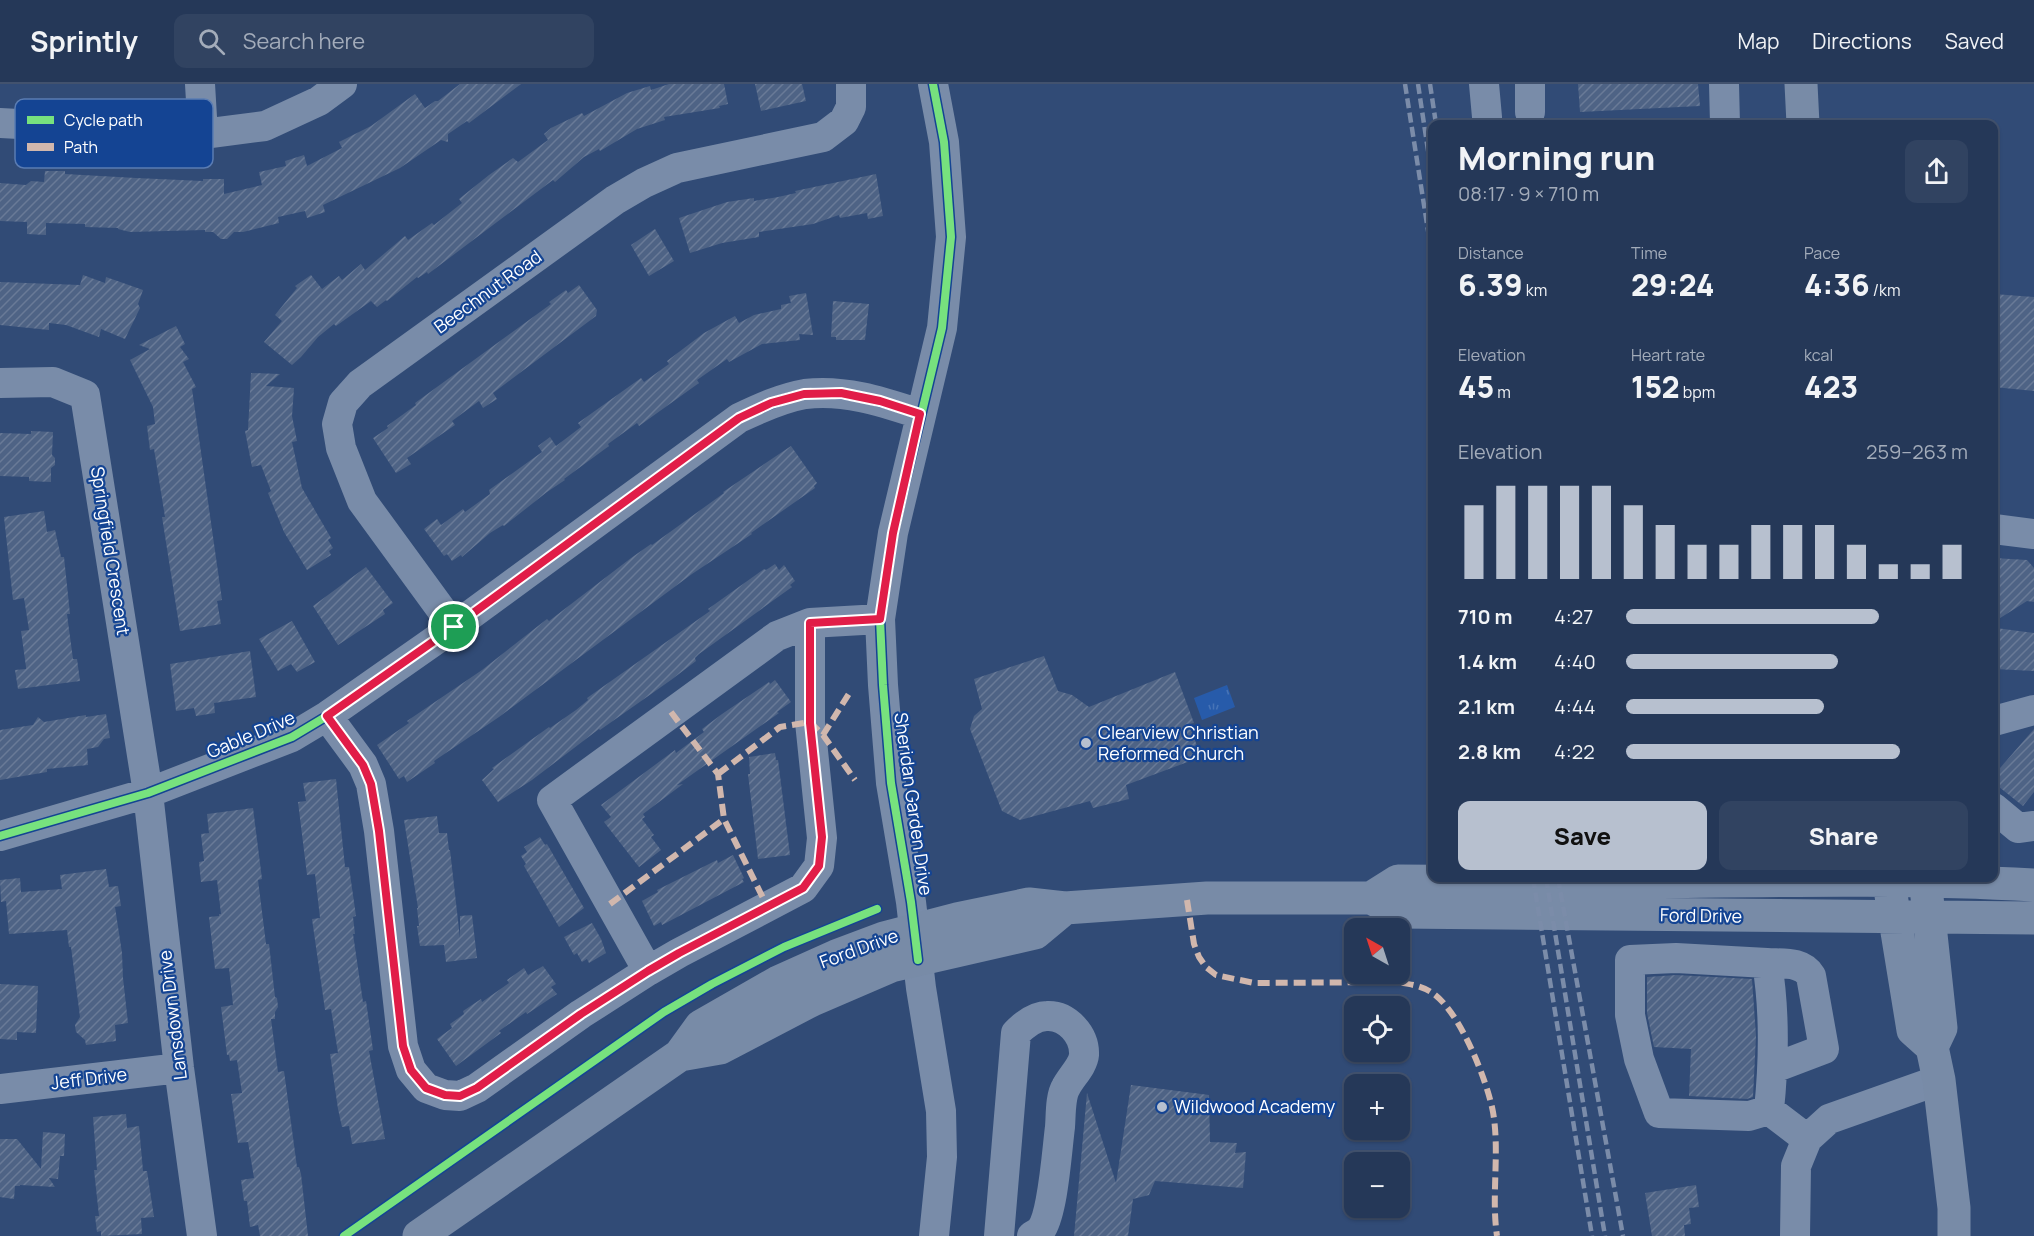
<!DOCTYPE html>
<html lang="en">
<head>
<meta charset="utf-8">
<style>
	body { margin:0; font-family:Manrope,sans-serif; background:#314361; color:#f1f3f6; height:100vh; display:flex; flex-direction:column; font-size:22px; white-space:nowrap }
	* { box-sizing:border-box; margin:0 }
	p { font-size:20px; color:#a3acba }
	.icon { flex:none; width:33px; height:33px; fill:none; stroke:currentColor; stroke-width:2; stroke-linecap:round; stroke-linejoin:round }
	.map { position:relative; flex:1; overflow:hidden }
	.side { position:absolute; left:1428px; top:36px; width:570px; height:762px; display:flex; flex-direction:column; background:#253858; border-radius:12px; box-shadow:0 2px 4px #0004,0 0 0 2px #42526e }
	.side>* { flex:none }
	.needle { width:39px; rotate:321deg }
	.controls { position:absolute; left:1344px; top:834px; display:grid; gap:12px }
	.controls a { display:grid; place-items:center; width:66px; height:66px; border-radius:12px; background:#253858; box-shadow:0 2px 4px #0004,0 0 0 2px #42526e; font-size:30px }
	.pin { position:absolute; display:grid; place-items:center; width:51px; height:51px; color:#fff; margin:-26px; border:3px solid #fff; border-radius:50%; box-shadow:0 2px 6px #0007 }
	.round { display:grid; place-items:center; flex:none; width:63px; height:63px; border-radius:12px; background:#314361 }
	.summary { display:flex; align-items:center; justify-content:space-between; height:102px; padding:0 30px }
	h1 { font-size:33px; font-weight:800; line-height:45px }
	.figures { display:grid; grid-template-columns:repeat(3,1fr); gap:9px; height:102px; padding:6px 30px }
	.figures div { display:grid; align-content:center }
	.figures b { font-size:30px; font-weight:800 }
	.figures small { font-size:16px; font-weight:400 }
	.figures p { font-size:16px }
	.chart { height:168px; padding:12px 30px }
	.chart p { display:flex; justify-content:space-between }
	.chart svg { width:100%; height:108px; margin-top:6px; stroke:#b7c0cf; stroke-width:6 }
	.button { display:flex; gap:12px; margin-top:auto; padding:12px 30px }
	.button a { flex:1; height:69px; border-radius:12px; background:#b7c0cf; color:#111; font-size:24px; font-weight:800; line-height:69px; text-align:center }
	.button a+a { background:#314361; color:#f1f3f6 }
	ul { padding:0 30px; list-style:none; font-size:20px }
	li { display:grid; grid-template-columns:96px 72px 1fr; align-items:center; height:45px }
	li i { height:15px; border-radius:8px; background:#b7c0cf }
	header { display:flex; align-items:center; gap:36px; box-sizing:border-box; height:84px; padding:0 30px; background:#253858; border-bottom:2px solid #42526e }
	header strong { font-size:28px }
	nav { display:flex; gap:33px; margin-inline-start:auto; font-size:21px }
	.search { width:420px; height:54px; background:#314361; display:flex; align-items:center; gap:15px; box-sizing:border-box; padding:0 21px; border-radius:12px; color:#a3acba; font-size:22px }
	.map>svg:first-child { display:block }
	.park { fill:url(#park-tufts) }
	.building { fill:url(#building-hatch) }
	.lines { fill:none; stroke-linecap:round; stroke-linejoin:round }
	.minor { stroke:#798ca9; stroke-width:30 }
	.major { stroke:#788ba7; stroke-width:33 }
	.rail { stroke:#7b8ca9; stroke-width:4.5; stroke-dasharray:10 4.5; stroke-linecap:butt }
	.quiet { stroke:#d1b7ad; stroke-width:6; stroke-dasharray:12 6; stroke-linecap:butt }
	.cycleway-casing { stroke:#144493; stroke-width:11 }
	.cycleway { stroke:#77e17e; stroke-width:8 }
	.route-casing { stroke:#fff; stroke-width:12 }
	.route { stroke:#e11d48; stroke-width:8 }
	.poi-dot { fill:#b7c0cf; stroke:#144493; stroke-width:2 }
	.labels { text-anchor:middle; stroke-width:4.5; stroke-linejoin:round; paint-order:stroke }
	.street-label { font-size:18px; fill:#fff; stroke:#144493 }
	.poi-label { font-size:18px; fill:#fff; stroke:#144493; text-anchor:start }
	.key { fill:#144493; stroke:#5a7cb3; stroke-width:1.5 }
	.key-label { font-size:16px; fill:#fff }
</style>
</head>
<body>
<header>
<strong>Sprintly</strong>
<div class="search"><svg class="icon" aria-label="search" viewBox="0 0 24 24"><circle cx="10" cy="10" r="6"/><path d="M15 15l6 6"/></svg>Search here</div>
<nav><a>Map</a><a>Directions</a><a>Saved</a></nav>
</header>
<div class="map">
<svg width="2034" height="1152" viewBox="0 0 2034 1152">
	<defs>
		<pattern id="park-tufts" width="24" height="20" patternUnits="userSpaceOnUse" patternTransform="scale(1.5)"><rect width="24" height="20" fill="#275baa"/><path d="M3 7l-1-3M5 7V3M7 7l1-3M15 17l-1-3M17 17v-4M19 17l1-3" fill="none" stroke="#4774b7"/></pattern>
		<pattern id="building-hatch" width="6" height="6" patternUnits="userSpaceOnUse" patternTransform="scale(1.5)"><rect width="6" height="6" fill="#4e6385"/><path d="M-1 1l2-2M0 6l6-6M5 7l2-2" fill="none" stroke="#697a97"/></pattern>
	</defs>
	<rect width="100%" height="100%" fill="#314b76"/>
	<path class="park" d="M1227,601L1235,623L1202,636L1194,614Z"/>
	<path class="building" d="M460,0H521L469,39L467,37L448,50V58L441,56L400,84L323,121L325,128L307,134L305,127L278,133L279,139L243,148H234L227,155H221L213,148H205V146L130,148L118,145V144L85,143V140L46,139V151L27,150V138L0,137V99L26,101L31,97L44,98L45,87H65V90L136,94L203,97V95H224V110L262,101L259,88L286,82L285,77L304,71L307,82L342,64L339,58L371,42L415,10L425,24L435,17H438Z
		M669,0H724L728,20L719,22L720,24L664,33L665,36L637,45L600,67L599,65L584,73L555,98L553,96L428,190L427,188L418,194L417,193L387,217L386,216L377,223L371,217L336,242L334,240L318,253L301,273L292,281L264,258L282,237L275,231L297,204L295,202L311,191L322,205L339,192L342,196L361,180L365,186L405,152L408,156L432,139L434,141L462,119L459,115L489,91L513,74L518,78L548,56L544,50L551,44L582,29L584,32L627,9L650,2L651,6Z
		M755,0H802L806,17L761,27Z
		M1578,0H1698L1700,22L1580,28Z
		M876,90L883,132L868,135L867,129L840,134L839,131L813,140L759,148V153L722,159L690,169L679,134L727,118L754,114V117L778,113L796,109L795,107Z
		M655,145L674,177L649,192L631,161Z
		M83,191L105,199L106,193L143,206L138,220L140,224L125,255L101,245L99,253L66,241L49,239V246L0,241V198L80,201Z
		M579,201L597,226L596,232L493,309L497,315L483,324L479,317L452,337L455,341L407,374L411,380L396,389L373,354L388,344L387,342L416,321L415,319L551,220L549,218L566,206L568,209Z
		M806,209L813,251L799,250L800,256L762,260L729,278L727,275L697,296L699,299L639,342L637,339L608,360L609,362L564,395L565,396L547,408L504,442L503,441L490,449L462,473L461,471L452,477L447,470L444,472L424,445L437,435L441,441L463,425L465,428L490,410L489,406L542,368L538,362L550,353L556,362L581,343L578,339L641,294L644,298L669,280L667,277L704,249L735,232L739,239L754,231L781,225V221L791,219L789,212Z
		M1994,210L2034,213V307L1994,303Z
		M833,217L869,220L865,256H836V253H831Z
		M176,242L185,260L180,263L189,275L183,278L196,303L192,305L222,516L217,517L221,540L180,547L162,433H165L154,365L150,366L147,342L155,340L153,323L130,276L150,265L139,261Z
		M251,289L280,290L266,302L294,304L292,332L297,357L292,358L302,404L331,454L328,456L333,464L329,467L331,471L307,486L284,448L268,409L271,407L261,381L252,383L245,347L248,346Z
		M31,347L53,348L52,371L55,374V381L51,384V398L29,397V393L0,392V349L31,350Z
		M791,362L817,399L814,402L815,404L751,449L752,450L692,490L499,633L434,677L435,679L407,698L404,692L399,695L377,661L409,639L407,637L482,586L547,535L549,537L631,474L651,460L652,461L724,409L723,408Z
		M44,427L47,448L55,446L61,473H64L70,530H67L68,538L73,575H77L80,597L18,605L15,586L26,585V583L21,547L29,546L24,514L13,516L4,433Z
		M1994,474L2027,476L2034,484V518L2027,517L1997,536L1998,519L1994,518Z
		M775,480L779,486L784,481L795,497L790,501L792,503L699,570L695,574L696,577L671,596L600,646L599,645L532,696L498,718L482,696L494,685L492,684L549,643L550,644L576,626L588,616L587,614L710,527L708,525L764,485L766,486Z
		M366,483L393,519L383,526L385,530L338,561L313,522Z
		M292,537L315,578L297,588L291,580L278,587L259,555Z
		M1996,544L2034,549V587L1994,585Z
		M250,567L256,613L214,619L215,629L196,632L194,624L176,627L170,580Z
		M1044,572L1058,607L1072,611L1089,623L1175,588L1194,639L1189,640L1201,673L1126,701L1129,715L1093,724L1090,717L1020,736L1002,727L970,645L974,632L982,625L974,595Z
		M775,596L791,618L777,628L779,629L677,701L683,700L643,730L645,733L642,735L654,751L651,753L661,766L639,783L604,738L611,733L601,721L675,666L676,669L704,648L702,645L722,630L769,598L770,600Z
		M106,630L110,654L104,655L98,663L87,665L88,681L47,685V688L0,696V646L33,641L38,633L44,638L86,631V633Z
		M2034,645V708L2023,722L1994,699V691Z
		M775,669L776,676H778L790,771L758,775L748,690H750L749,673Z
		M336,695L345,783H349L356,832L353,833L355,850H353L363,918L366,917L373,966L369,967L385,1055L352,1060L349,1042L342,1043L338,1025L330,970L338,969L331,925L325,926L312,835L320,834L315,790L307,791L298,718L306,717L303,699Z
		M253,724L262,795L258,796L266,860H269L275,913L277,914L278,923L275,928V935H271L278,988L284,987L297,1083H299L301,1090L308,1152H260L258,1141L250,1143L247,1117H244L241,1096L254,1094L248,1058L238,1059L231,1010L242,1009L237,976L230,977L229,971H227L221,923L233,921L229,884L215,885L209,833L219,832V830H221L217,796L201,798L199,778L204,777L201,750L209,749L207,730Z
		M437,732L439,749H447L449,766H450L460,854V832L472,831L477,874L446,878L444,861L420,862L417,842H419L417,824H418L404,736Z
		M540,753L545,761L547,760L584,824L559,843L524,782L526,780L521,772L527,768L524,763Z
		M733,771L744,794L742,795L744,798L662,841L661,838L654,842L642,817L658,808L657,806L717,776L718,779Z
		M106,785L109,803L118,802L121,822L115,823L122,869L123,894L128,939L115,941L116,957L86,961L85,956L76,948L75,941L80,933L71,863H69L67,846L9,850L6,817L1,818L0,796L20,794L21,808L62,805L60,791Z
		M592,839L601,855L606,869L589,879L587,875L582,878L577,869L574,871L564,853Z
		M543,882L556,900L551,903L557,910L527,930L526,928L499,947L501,949L456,982L437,955L452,944L450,940L464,930L463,927L481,915L482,918L509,899L507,896L524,884L528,891Z
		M1676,891L1752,895L1756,952L1753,1013L1747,1015L1689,1012L1691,965L1654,963L1647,929V893Z
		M0,900L38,902L36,949L17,948V956L0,955Z
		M1131,1001L1209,1011L1210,1058L1237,1059L1235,1069L1246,1068L1243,1104L1155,1097L1149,1111L1133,1115L1128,1152H1074L1087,1009L1116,1099Z
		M126,1030L127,1044L139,1042L143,1087H147L154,1133L141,1134L142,1150L101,1152V1147L97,1148L95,1132H99L94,1086H97L93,1033Z
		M43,1048L65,1050L64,1072H60L58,1095L49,1094L55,1103L20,1101V1102H15L14,1115L0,1113V1055H17L41,1085Z
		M1696,1101L1699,1123L1689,1124L1691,1140L1684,1141L1685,1152H1652L1645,1109Z"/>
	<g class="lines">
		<path class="minor" d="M200,0L203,50
			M933,0L944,58L951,153L942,244L893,449L880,535L883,601L891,699L911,818L921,904L941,1027L942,1073L934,1152
			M1484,0L1487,33
			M1530,0V28
			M1724,0L1725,40
			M0,39L203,50L265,42L319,17L342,0
			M0,299L53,298L85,311L148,709L179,984L202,1152
			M1994,445L2034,450
			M810,539L880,535
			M454,543L362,417L341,364L337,340L343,319L360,300L615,116L644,99L677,84L823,53L844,37L851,23V0
			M327,632L363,681L371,700L379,747L403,962L411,986L426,1004L445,1011L460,1012L477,1004L581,930L648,887L679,869L803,804L819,782L822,754L810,638V539L777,552L552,716L648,887
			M1994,637L2034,626
			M1994,724L2018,744L2034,742
			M0,752L148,709L292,653L327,632L454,543L739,334C760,324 782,314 805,310C845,305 883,318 920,330
			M1767,879L1676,874L1630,876V931L1639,975L1659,1029L1749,1032L1769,1026L1807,1055
			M0,1005L179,984
			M1769,1026C1774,977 1775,927 1767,879C1783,880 1802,877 1811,892L1824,965L1774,984
			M999,1152L1016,949C1024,941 1035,932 1047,932C1067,931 1085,951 1084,971C1083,982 1071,993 1066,1003C1060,1013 1061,1031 1060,1043C1057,1065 1053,1132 1040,1147C1037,1149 1035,1150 1032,1152
			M1795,1152L1796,1082L1807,1055L1829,1035L1939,996"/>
		<path class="major" d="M1801,0L1803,40
			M1891,811L1913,946L1932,963
			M1927,813L1941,944L1932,963L1939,996L1954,1124V1152
			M1371,814L1398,797C1471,797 1544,799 1616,798C1756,797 1895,793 2034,801
			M680,971L720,964L812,916L891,882L1035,849L1065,824
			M419,1152L680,971L701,942L778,898L836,872L884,854L957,835L1029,820L1065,824L1207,814H1371L1399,828L2034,834"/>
		<path class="rail" d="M1405,0L1432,172
			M1418,0L1432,93
			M1430,0L1436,40
			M1533,794L1592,1152
			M1546,794L1605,1152
			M1558,794L1623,1152"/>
		<path class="quiet" d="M671,628L718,690L724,735L768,824
			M823,651L850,608
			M718,690L780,643L810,638L823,651L855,696
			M1187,816L1194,860L1199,873L1206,883L1216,891L1254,899L1396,898C1408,900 1420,901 1431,908C1459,925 1487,996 1493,1028C1500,1069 1491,1111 1497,1152
			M610,820L724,735"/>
		<defs>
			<path id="cycleway" d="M0,752L148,709L292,653L327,632L454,543L739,334C760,324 782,314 805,310C845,305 883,318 920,330
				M918,876L911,818L891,699L883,601L880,535L893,449L942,244L951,153L944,58L933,0
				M344,1152L664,928L712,900L784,863L877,825"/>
		</defs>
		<use href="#cycleway" class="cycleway-casing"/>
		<use href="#cycleway" class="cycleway"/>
	</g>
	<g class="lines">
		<defs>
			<path id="route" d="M841,309L880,317L920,330L893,449L880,535L810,539V639L822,753L819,782L803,804L679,869L648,887L581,930L477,1004L460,1012L445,1011L426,1004L411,986L403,962L379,747L371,700L363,681L327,632L454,543L739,334L771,319L804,310Z"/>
		</defs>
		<use href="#route" class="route-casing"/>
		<use href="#route" class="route"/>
	</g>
	<g class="poi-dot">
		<circle cx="1086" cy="659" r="6"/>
		<circle cx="1162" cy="1023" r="6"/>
	</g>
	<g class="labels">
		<g class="street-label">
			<text transform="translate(488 208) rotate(-36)" y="6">Beechnut Road</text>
			<text transform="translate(110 467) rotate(81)" y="6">Springfield Crescent</text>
			<text transform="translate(251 651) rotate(-23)" y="6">Gable Drive</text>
			<text transform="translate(913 720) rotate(82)" y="6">Sheridan Garden Drive</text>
			<text transform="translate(1701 832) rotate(1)" y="6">Ford Drive</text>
			<text transform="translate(859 865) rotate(-20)" y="6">Ford Drive</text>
			<text transform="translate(173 931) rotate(-97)" y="6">Lansdown Drive</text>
			<text transform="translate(89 995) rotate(-7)" y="6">Jeff Drive</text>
		</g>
		<g class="poi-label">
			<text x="1098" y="655">Clearview Christian<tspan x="1098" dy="21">Reformed Church</tspan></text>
			<text x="1174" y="1029">Wildwood Academy</text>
		</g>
	</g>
	<rect x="15" y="15" width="198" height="69" rx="9" class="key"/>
	<rect x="27" y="32" width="27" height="8" fill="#77e17e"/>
	<rect x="27" y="59" width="27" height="8" fill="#d1b7ad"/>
	<g class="key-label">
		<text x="64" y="42">Cycle path</text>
		<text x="64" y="69">Path</text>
	</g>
</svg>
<div class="controls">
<a><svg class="needle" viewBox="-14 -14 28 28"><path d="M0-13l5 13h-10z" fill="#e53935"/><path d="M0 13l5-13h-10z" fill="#a3acba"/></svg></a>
<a><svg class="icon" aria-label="locate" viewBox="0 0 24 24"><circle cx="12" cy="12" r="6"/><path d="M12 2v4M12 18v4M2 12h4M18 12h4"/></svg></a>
<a>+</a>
<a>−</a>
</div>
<div class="pin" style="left:454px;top:543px;background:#1e9e55"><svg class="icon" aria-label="arrive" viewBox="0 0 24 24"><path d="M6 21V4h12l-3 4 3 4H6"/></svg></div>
<section class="side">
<div class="summary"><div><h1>Morning run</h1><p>08:17 · 9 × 710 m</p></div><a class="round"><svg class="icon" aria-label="share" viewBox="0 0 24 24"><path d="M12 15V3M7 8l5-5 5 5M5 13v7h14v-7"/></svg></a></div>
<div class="figures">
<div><p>Distance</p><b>6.39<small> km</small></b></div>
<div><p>Time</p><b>29:24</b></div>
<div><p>Pace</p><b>4:36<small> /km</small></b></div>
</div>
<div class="figures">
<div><p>Elevation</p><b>45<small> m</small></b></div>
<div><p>Heart rate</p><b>152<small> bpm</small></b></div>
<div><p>kcal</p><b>423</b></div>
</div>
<div class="chart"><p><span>Elevation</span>259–263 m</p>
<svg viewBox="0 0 160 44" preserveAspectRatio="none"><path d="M5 44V14M15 44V6M25 44V6M35 44V6M45 44V6M55 44V14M65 44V22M75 44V30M85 44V30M95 44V22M105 44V22M115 44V22M125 44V30M135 44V38M145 44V38M155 44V30"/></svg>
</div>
<ul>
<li><b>710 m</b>4:27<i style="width:74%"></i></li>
<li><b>1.4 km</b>4:40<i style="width:62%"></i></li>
<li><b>2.1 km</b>4:44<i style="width:58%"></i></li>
<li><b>2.8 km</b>4:22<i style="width:80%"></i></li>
</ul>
<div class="button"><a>Save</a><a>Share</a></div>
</section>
</div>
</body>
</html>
